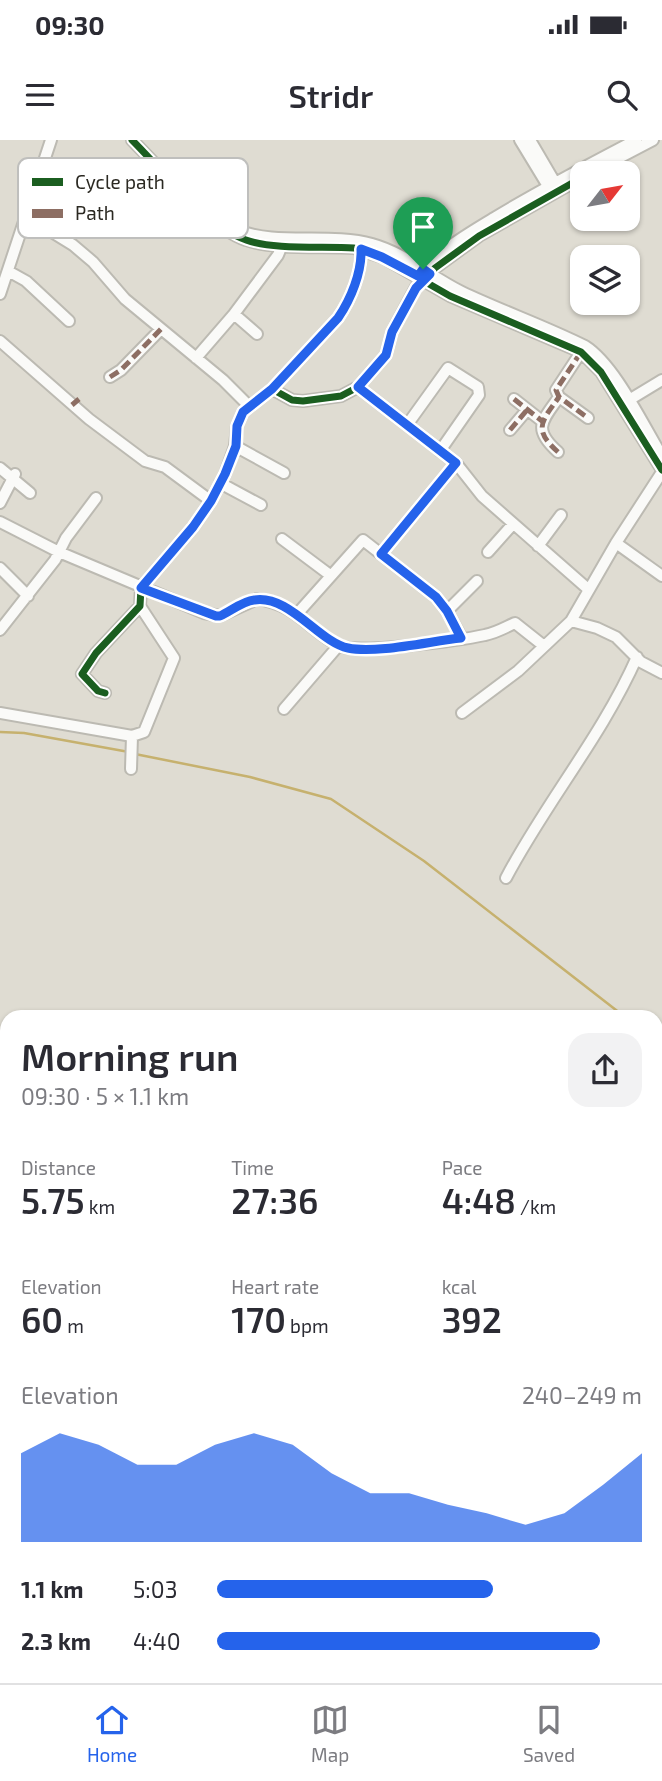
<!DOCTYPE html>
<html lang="en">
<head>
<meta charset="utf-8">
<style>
	body { margin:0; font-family:"Exo 2",sans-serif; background:#f2f2f3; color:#2b2b33; height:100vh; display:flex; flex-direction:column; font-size:26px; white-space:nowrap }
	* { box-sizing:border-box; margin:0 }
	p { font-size:23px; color:#7c7c81 }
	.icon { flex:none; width:38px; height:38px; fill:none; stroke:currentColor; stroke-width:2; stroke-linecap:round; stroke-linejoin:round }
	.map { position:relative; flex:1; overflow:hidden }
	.side { position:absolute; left:0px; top:870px; width:663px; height:674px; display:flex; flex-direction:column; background:#fff; border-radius:21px 21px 0 0; box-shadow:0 2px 5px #0004 }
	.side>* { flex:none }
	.needle { width:46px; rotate:59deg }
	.buttons { position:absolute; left:570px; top:21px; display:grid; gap:14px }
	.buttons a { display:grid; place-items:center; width:70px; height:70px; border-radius:14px; background:#fff; box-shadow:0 2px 5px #0004; font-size:35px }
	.pin { position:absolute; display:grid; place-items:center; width:60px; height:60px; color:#fff; margin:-72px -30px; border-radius:50% 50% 50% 0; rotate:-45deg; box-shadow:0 0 7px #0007 }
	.pin .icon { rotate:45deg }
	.round { display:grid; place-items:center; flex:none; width:74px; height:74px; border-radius:21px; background:#f2f2f3 }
	.overview { display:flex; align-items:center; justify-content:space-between; height:119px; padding:0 21px }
	h1 { font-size:38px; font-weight:600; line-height:52px }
	.stats { display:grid; grid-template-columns:repeat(3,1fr); gap:10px; height:119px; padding:7px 21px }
	.stats div { display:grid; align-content:center }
	.stats b { font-size:35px; font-weight:600 }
	.stats small { font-size:19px; font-weight:400 }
	.stats p { font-size:19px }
	.chart { height:196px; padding:14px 21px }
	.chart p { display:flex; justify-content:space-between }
	.chart svg { width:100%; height:126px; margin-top:7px; fill:#2563eb; opacity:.7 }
	ul { padding:0 21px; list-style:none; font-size:23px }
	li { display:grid; grid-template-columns:112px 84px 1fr; align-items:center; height:52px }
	li i { height:18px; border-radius:9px; background:#2563eb }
	.status { display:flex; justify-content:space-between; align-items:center; height:49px; padding:0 35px; background:#fff; direction:ltr }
	.status svg { height:19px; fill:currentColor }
	header { display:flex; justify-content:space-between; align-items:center; height:91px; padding:0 21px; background:#fff; font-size:32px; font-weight:600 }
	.tab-bar { display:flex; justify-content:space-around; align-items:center; height:98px; border-top:2px solid #e1e1e2; background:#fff; font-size:19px; color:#7c7c81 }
	.tab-bar a { display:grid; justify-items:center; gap:4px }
	.tab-bar .selected { color:#2563eb }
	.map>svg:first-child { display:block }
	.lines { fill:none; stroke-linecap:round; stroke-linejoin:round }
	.stream { stroke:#c6b16e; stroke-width:2.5 }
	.minor-casing { stroke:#bcbab2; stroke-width:14 }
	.minor { stroke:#fafaf8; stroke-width:10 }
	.quiet { stroke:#8d6e63; stroke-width:5; stroke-dasharray:10 5; stroke-linecap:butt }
	.cycleway-casing { stroke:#fff; stroke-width:11 }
	.cycleway { stroke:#1b5e20; stroke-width:7 }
	.route-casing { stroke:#fff; stroke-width:14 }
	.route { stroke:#2563eb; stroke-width:9 }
	.key { fill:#fff; stroke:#bfbfbd; stroke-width:2 }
	.key-label { font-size:19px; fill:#2b2922 }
</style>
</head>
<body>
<div class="status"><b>09:30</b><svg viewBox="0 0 49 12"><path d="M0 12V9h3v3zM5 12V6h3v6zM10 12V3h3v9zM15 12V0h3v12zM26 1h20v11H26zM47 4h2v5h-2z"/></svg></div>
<header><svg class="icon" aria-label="menu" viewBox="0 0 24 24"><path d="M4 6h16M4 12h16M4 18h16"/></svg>Stridr<svg class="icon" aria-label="search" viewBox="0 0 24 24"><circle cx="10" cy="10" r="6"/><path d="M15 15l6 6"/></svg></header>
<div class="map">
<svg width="662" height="1543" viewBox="0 0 662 1543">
	<rect width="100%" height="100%" fill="#dfdcd2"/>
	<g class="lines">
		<path class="stream" d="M0,592L24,593L129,612
			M135,614L250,637L331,659L424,721L625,877
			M656,901L662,906
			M656,1102L662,1097
			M157,1543L164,1536"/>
		<defs>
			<path id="minor" d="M132,0C159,27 211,89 246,100C274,110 323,106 354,108L382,117L450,156L581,212L601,232L662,330
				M520,0L551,51
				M530,0L557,46
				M590,33L653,0
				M26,76L73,105L93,122L125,159L223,240L249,266
				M238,90C276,106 330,92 372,104C405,113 431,137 462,152C502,171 545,186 585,206C615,225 643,285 662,316
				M8,131L26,141L69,181
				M421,133C440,110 469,93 494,78C540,50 588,25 636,0
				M0,154L51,0
				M234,174L257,194
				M0,201L89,279L145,321L165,327L211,361
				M581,212L556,250L559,257L588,278
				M196,218L234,174L278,115L282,105
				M110,237L121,230L161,189
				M358,247L456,323L482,356L588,449
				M272,249L338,178C351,159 362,132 361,109
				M514,259L542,281
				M629,260L662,240
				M407,285L448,228L478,247L479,255L440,311
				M510,290L527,270
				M235,306L284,333
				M558,312C532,289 542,281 559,257
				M0,328L30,353
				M220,343L261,365
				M0,363L15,334
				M0,382L59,412L204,473L220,476L257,459C297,464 309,491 340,506C358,514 462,500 485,495C496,493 506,487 515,483L544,506
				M282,399L330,435
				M616,403L662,436
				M538,406L561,375
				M488,412L513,384
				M381,414L456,323
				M0,428L28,456
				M447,471L477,441
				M297,474L363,400L436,457L447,471L461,497
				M571,481L616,403L662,332
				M0,490L55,420L66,398L96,358
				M105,553L98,551L82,534L96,513L140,466L141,448L193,387L211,361L225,334L235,306L237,286L243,272L272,249L292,260L303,261L341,256L358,247L386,215L392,192L416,147L435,128L479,96L583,37
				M284,569L339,505
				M0,573L132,596
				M462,573L518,531L571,481L597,488L616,497L641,522L662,533
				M131,629L132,596L144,592L174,518L140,466
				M506,738C546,662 602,596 637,517"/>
		</defs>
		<use href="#minor" class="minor-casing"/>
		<use href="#minor" class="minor"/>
		<path class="quiet" d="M581,212L556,250L559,257L588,278
			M110,237L121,230L161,189
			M272,249L338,178C351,159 362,132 361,109
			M514,259L542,281
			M72,265L79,259
			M510,290L527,270
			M558,312C532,289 542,281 559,257"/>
		<defs>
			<path id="cycleway" d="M132,0C159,27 211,89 246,100C274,110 323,106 354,108L382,117L450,156L581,212L601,232L662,330
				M105,553L98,551L82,534L96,513L140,466L141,448L193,387L211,361L225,334L235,306L237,286L243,272L272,249L292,260L303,261L341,256L358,247L386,215L392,192L416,147L435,128L479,96L583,37"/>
		</defs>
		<use href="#cycleway" class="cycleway-casing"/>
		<use href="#cycleway" class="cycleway"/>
	</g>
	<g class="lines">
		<defs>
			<path id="route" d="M361,109L382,117L418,136L423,129L430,134L416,148L392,192L386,215L358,247L456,323L381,414L436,457L447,471L461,498C431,501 376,514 348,508C319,502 289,454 254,460C243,461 231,471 220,476H216L141,448L193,387L211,361L225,334L236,306L237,286L243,272L272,249L338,178C351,159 362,132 361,109Z"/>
		</defs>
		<use href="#route" class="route-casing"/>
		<use href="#route" class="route"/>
	</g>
	<rect x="18" y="18" width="230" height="80" rx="10" class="key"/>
	<rect x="32" y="38" width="31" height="8" fill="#1b5e20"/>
	<rect x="32" y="69" width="31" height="9" fill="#8d6e63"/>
	<g class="key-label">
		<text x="75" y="49">Cycle path</text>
		<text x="75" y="80">Path</text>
	</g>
</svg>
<div class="buttons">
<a><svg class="needle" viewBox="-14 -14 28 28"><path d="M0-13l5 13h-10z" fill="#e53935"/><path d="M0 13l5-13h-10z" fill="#7c7c81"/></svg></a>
<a><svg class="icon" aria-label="layers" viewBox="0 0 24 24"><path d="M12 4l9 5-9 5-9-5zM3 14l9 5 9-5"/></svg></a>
</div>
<div class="pin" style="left:423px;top:129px;background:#1e9e55"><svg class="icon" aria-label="arrive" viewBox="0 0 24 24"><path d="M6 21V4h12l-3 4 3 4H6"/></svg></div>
<section class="side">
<div class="overview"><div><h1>Morning run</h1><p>09:30 · 5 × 1.1 km</p></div><a class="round"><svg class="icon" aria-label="share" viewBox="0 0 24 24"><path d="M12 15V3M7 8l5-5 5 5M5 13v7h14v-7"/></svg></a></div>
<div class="stats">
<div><p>Distance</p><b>5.75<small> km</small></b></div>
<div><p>Time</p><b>27:36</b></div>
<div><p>Pace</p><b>4:48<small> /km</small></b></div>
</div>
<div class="stats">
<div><p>Elevation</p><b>60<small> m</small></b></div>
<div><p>Heart rate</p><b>170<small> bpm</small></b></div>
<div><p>kcal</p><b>392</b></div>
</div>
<div class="chart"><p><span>Elevation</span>240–249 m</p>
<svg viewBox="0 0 160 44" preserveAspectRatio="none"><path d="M0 44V13L10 6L20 10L30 17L40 17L50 10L60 6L70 10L80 20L90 27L100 27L110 31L120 34L130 38L140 34L150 24L160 13V44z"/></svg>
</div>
<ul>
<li><b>1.1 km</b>5:03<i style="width:65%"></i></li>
<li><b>2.3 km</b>4:40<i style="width:90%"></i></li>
</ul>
</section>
</div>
<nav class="tab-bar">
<a class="selected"><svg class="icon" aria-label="home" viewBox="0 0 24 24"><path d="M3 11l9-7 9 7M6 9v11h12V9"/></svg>Home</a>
<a><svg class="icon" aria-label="map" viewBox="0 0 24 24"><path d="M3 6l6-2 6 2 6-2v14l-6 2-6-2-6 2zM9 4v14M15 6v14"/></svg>Map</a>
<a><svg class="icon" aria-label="saved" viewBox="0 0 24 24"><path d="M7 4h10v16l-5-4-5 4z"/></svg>Saved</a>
</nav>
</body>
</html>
